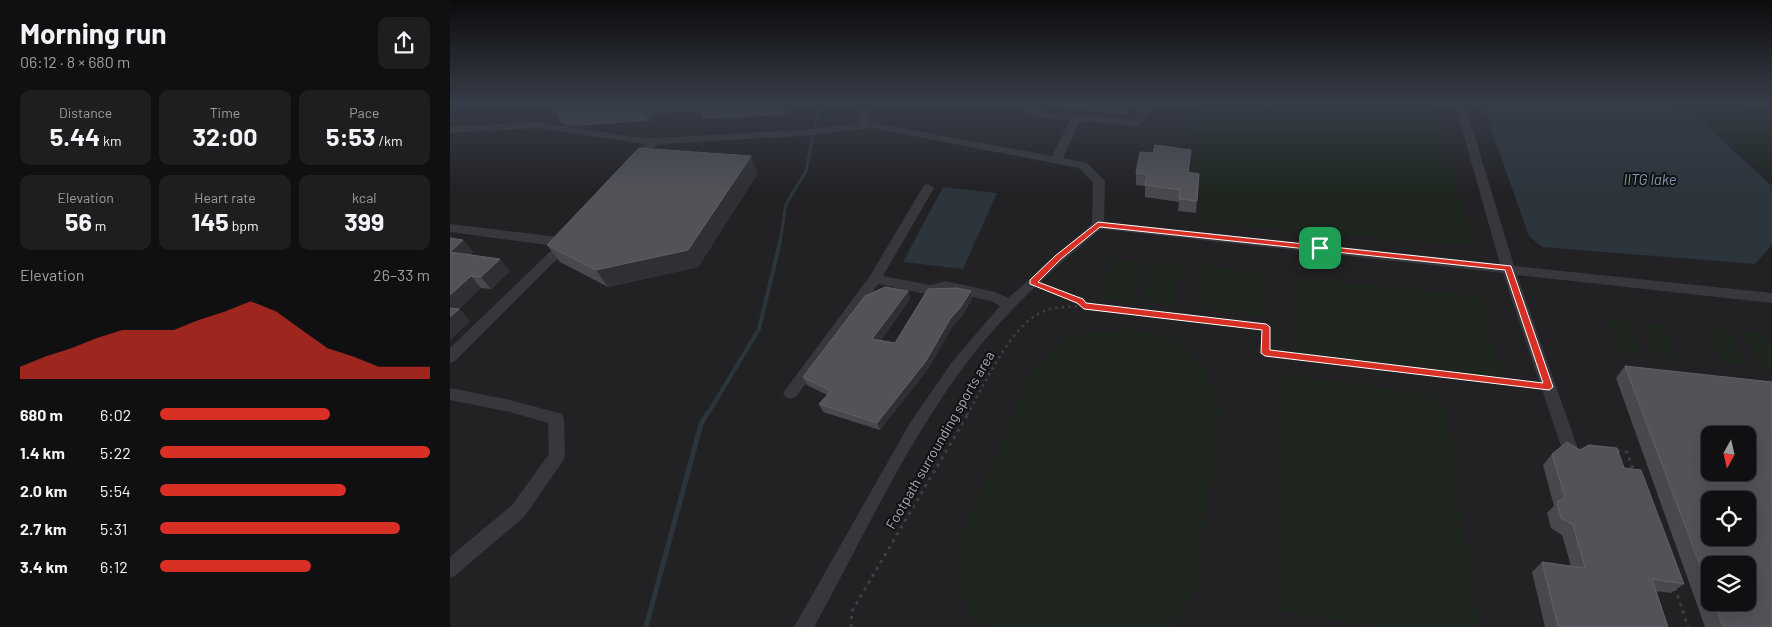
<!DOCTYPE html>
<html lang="en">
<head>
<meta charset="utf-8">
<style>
	body { margin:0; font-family:Barlow,sans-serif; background:#1e1e20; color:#f1f3f6; height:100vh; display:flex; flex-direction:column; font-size:19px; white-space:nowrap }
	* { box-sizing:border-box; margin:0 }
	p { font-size:16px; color:#9c9d9f }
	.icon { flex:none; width:28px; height:28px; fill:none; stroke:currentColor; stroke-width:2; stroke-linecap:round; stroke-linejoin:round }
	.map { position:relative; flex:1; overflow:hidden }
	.side { display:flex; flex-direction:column; background:#101012; width:450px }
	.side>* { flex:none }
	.needle { width:32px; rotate:188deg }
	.fabs { position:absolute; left:1251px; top:426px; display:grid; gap:10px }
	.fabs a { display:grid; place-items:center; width:55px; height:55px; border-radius:10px; background:#101012; box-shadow:0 5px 20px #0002,0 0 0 1px #303032; font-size:25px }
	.pin { position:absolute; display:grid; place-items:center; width:42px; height:42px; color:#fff; margin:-21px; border-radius:10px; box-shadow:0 2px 8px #0006 }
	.round { display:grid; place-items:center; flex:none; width:52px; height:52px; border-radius:10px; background:#1e1e20 }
	.headline { display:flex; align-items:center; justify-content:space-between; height:85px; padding:0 20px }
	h1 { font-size:28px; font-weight:700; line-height:38px }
	.figures { display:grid; grid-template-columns:repeat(3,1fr); gap:8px; height:85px; padding:5px 20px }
	.figures div { display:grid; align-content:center; border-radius:10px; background:#1e1e20; text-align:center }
	.figures b { font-size:25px; font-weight:700 }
	.figures small { font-size:14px; font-weight:400 }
	.figures p { font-size:14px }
	.chart { height:140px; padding:10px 20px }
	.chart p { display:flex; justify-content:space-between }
	.chart svg { width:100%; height:90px; margin-top:5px; fill:#d93025; opacity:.7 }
	ul { padding:0 20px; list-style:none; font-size:16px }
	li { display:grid; grid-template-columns:80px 60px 1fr; align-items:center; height:38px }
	li i { height:12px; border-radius:6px; background:#d93025 }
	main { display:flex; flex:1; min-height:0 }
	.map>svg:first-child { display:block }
	.built { fill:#222225; fill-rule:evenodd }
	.green { fill:#1e261f }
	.water { fill:#2c353c }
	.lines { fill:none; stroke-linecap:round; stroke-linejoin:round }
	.stream-far2 { stroke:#2c353c; stroke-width:3 }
	.stream-far1 { stroke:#2c353c; stroke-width:4 }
	.stream { stroke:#2c353c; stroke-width:5 }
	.path-far2 { stroke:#3d3f44; stroke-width:2; stroke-dasharray:2 3; stroke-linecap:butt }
	.path-far1 { stroke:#3d3f44; stroke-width:2.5; stroke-dasharray:2.5 4; stroke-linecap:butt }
	.path { stroke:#3d3f44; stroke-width:3; stroke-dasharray:3 5; stroke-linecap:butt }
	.minor { fill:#37383d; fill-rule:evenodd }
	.wall { fill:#47494d; fill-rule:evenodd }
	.shaded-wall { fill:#2f3033 }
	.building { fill:#525359; stroke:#5f6168; fill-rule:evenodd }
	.route { fill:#d93025; stroke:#fff; fill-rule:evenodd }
	.labels { text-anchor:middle; stroke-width:4; stroke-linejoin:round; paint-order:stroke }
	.street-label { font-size:14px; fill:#a8adb8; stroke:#111113 }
	.water-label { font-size:15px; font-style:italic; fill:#7f9bb3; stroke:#111113 }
</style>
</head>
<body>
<main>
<section class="side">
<div class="headline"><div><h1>Morning run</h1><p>06:12 · 8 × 680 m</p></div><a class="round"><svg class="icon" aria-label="share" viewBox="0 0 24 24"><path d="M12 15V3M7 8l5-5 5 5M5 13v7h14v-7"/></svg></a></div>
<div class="figures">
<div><p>Distance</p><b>5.44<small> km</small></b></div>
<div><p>Time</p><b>32:00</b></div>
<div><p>Pace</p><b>5:53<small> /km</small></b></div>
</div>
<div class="figures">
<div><p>Elevation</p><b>56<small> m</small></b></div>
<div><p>Heart rate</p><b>145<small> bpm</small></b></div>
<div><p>kcal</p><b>399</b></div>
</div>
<div class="chart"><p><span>Elevation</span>26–33 m</p>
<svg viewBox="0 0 160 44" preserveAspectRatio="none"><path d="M0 44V38L10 33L20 29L30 24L40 20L50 20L60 20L70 15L80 11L90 6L100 11L110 20L120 29L130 33L140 38L150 38L160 38V44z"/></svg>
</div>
<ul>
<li><b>680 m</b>6:02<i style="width:63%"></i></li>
<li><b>1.4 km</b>5:22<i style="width:100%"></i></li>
<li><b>2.0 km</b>5:54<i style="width:69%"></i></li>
<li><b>2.7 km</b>5:31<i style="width:89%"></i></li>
<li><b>3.4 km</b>6:12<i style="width:56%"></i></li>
</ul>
</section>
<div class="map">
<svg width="1322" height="627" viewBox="0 0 1322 627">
	<rect width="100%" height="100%" fill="#161618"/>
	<path class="built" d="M0,104H1322V627H0ZM1260,435H1298V472H1260ZM1260,500H1298V538H1260ZM1260,565H1298V602H1260Z"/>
	<path class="green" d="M746,104H985L1023,246L750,222L754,186L744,181Z
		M1235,104H1287L1322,118V175L1299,159L1267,127Z
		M661,259L691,263L684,303L653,299Z
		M700,262L730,265L725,306L693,302Z
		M750,265L780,268L777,312L744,308Z
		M786,268L817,271L816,317L783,313Z
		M845,277L1031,296L1055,383L847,360Z
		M1155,317L1177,320L1192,353L1169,351Z
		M1190,321L1212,323L1228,358L1205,355Z
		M1255,328L1278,330L1298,365L1273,363Z
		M678,329L729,341L756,369L771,412L744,593L724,627H540L518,615L505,552L580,372L616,337Z
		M1291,332L1315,334L1322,346V368L1311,367Z
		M832,374L994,396L1029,627H921L826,609Z"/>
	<path class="water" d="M1032,104H1222L1251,121L1322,186V245L1305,264L1092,247L1079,236Z
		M493,187L547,193L513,269L453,262Z"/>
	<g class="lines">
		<path class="stream-far2" d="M330,243L336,204L356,171L367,116L373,104"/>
		<path class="stream-far1" d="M257,415L309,329L330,242"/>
		<path class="stream" d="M196,627L251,424L257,414"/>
		<path class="path-far2" d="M1307,104L1322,110"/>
		<path class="path-far1" d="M592,286L630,301L634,306L816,327L815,353L1085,385
			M517,415C534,386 560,326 592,312C605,306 620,307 634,306"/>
		<path class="path" d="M1167,451L1177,452L1184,472
			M1225,588L1238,627
			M401,627L402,611L518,414"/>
		<path class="minor" d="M415,104H425L418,122L602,156L620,120C602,119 578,119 567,104H578L596,112L684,120L691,104H701L693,123L688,126L630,121L613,158L637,163L655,181L654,222L1050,264L1005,104H1015L1064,266L1322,293V303L1067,275L1129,452L1127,457L1121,459L1115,457L1113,452L1053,273L651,229C606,266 564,304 528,348C461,432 416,533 364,627H344L460,423L502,362L550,306L541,301L496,291L480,295L428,284L346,397L341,399L336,397L333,393L336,389L420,276L474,185L478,184L484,188L433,276L480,285L496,281L545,292L558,298L642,224L643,182L629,168L423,128L350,136L209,144C200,149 196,162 186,165L180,162L195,144L87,128L0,133V127L87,122L183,137L207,138L350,130L407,124Z
			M0,224L117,238L121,239L123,243L5,361L0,363V348L106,246L0,232Z
			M0,388L60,400L112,414L114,419L115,456L113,461L74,517L6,575L0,578V557L62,505L99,454L98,423L60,412L0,400Z"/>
	</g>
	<path class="wall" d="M104,104H340L336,115L253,119L250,111L203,113L199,121L124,126L112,124L102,107Z
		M586,104H682L678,115L586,105Z
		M740,161L738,172L749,174L746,213L728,211L729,202L695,197V186L686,185V173Z
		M308,173L248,267L158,287L110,262L97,245Z
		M13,240L23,252L20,255L60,271L41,289L31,288L9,309L20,321L0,340Z
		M458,291L460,299L430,341L445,343L521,291L522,299L512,316L502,327L478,369L430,430L373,412L369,404L377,395L357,385L353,377Z
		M1175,366L1322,627H1255L1166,378ZM1260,565L1298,602H1260Z
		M1130,450L1174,468L1234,584L1221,593L1206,591L1218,627H1095L1082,572L1092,562L1121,566L1112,535L1101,528L1097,513L1104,506L1093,465L1102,454Z"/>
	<path class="shaded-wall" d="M191,104H198L203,113L199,121Z
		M332,104H340L336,115Z
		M678,104H682L678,115Z
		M301,156L308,173L248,267L158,287L146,270Z
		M13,240L23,252L10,264L0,252Z
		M50,259L60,271L41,289L31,277Z
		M21,276L31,288L9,309L20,321L0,340V295Z
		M458,291L460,299L425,347L422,339Z
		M521,291L522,299L512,316L502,327L478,369L430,430L427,423Z"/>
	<path class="building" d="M104,104H191L114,109L102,107Z
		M705,145L741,150L738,172L749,174L747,201L729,199L730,190L695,185L697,174L686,173L690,152L703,153Z
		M189,148L301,156L238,250L146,270L97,245Z
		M0,238L13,240L0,252Z
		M0,252L50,259L31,277L21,276L0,295Z
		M435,287L458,291L422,339L445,343L478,289L507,288L521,291L510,308L500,319L476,361L427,423L369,404L381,391L353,377L415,296Z
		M0,308L9,309L0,317Z
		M1175,366L1322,382V627H1273L1264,602H1298V565H1260V592ZM1260,435H1298V472H1260ZM1260,500H1298V538H1260Z
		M1117,442L1130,450L1139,445L1167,448L1174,468L1191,470L1234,584L1202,579L1218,627H1113L1108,626L1092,562L1135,568L1123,525L1111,518L1107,502L1115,497L1102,454Z"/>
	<linearGradient id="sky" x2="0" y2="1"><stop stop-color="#0c0c0d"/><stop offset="0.54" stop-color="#363c48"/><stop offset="1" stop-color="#363c48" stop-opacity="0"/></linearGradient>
	<rect width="1322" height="192" fill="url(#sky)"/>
	<path class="route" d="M648,222L1061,266L1103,387L1099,390L815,356L811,353L812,330L634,309L627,303L580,284V280L605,256ZM650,227L1055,270L1093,383L820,350V327L816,324L636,303L633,299L588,282L611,259Z"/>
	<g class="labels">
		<g class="street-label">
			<text transform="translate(490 440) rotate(-60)" y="5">Footpath surrounding sports area</text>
		</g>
		<g class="water-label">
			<text x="1200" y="185">IITG lake</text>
		</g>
	</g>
</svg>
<div class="fabs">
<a><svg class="needle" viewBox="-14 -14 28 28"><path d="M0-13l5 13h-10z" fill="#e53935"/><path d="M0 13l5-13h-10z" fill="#9c9d9f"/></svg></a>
<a><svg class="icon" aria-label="locate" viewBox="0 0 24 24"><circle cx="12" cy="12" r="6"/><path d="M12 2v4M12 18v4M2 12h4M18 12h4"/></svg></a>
<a><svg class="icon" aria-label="layers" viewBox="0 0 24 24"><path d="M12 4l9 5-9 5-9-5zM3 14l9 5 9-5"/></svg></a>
</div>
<div class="pin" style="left:870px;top:248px;background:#1e9e55"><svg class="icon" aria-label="arrive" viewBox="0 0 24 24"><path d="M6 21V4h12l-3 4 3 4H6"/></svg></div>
</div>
</main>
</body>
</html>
